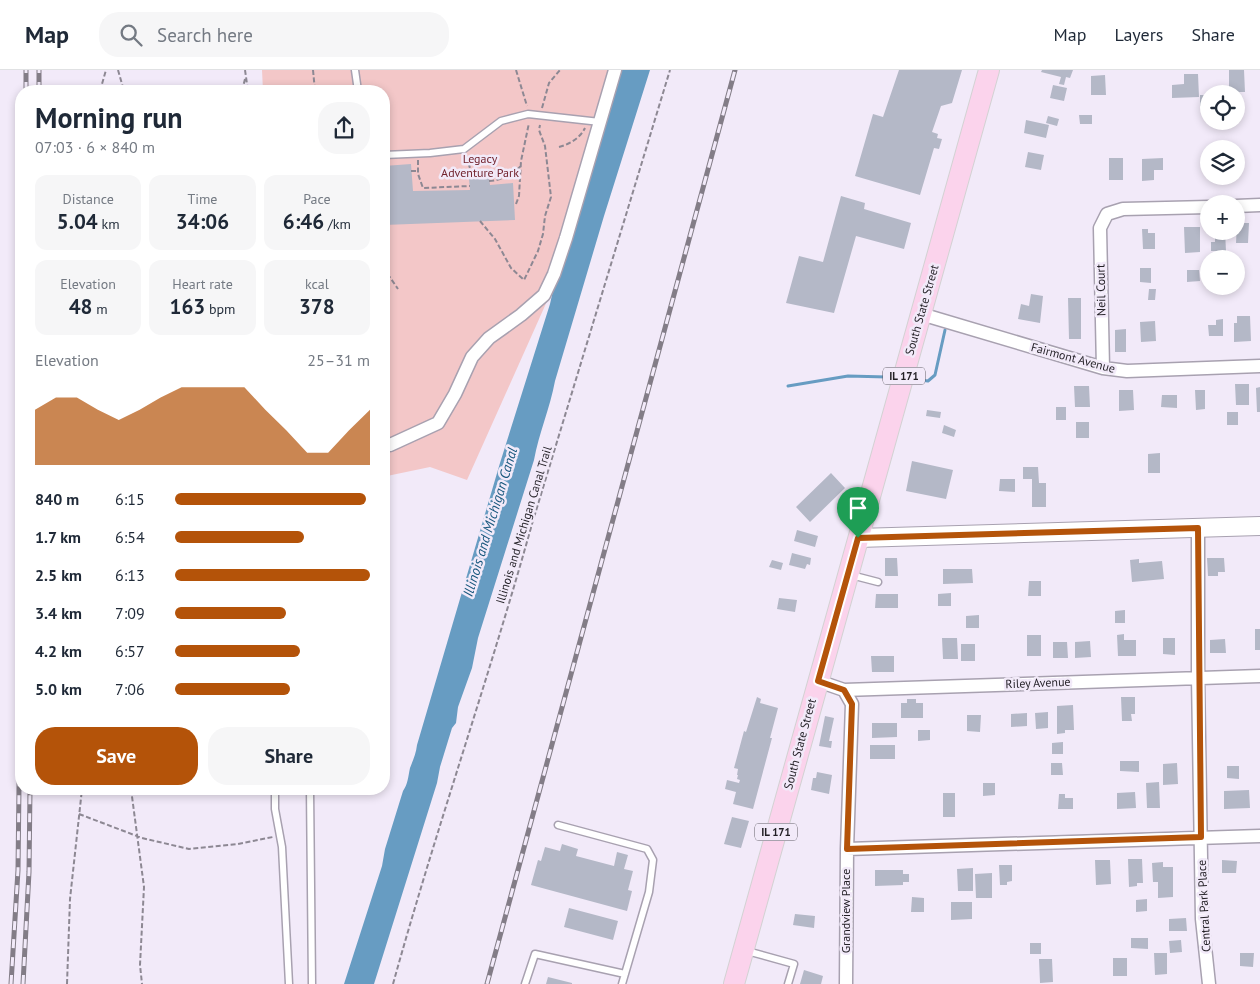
<!DOCTYPE html>
<html lang="en">
<head>
<meta charset="utf-8">
<style>
	body { margin:0; font-family:"PT Sans",sans-serif; background:#f6f6f7; color:#1f2937; height:100vh; display:flex; flex-direction:column; font-size:19px; white-space:nowrap }
	* { box-sizing:border-box; margin:0 }
	p { font-size:16px; color:#747a83 }
	.icon { flex:none; width:28px; height:28px; fill:none; stroke:currentColor; stroke-width:2; stroke-linecap:round; stroke-linejoin:round }
	.map { position:relative; flex:1; overflow:hidden }
	.details { position:absolute; left:15px; top:15px; width:375px; height:710px; display:flex; flex-direction:column; background:#fff; border-radius:20px; box-shadow:0 2px 8px #0003 }
	.details>* { flex:none }
	.fabs { position:absolute; left:1200px; top:15px; display:grid; gap:10px }
	.fabs a { display:grid; place-items:center; width:45px; height:45px; border-radius:50%; background:#fff; box-shadow:0 2px 8px #0003; font-size:25px }
	.pin { position:absolute; display:grid; place-items:center; width:42px; height:42px; color:#fff; margin:-51px -21px; border-radius:50% 50% 50% 0; rotate:-45deg; box-shadow:0 0 5px #0007 }
	.pin .icon { rotate:45deg }
	.round { display:grid; place-items:center; flex:none; width:52px; height:52px; border-radius:20px; background:#f6f6f7 }
	.head { display:flex; align-items:center; justify-content:space-between; height:85px; padding:0 20px }
	h1 { font-size:28px; font-weight:700; line-height:38px }
	.stats { display:grid; grid-template-columns:repeat(3,1fr); gap:8px; height:85px; padding:5px 20px }
	.stats div { display:grid; align-content:center; border-radius:12px; background:#f6f6f7; text-align:center }
	.stats b { font-size:21px; font-weight:700 }
	.stats small { font-size:14px; font-weight:400 }
	.stats p { font-size:14px }
	.chart { height:140px; padding:10px 20px }
	.chart p { display:flex; justify-content:space-between }
	.chart svg { width:100%; height:90px; margin-top:5px; fill:#b45309; opacity:.7 }
	.button { display:flex; gap:10px; margin-top:auto; padding:10px 20px }
	.button a { flex:1; height:58px; border-radius:20px; background:#b45309; color:#fff; font-size:20px; font-weight:700; line-height:58px; text-align:center }
	.button a+a { background:#f6f6f7; color:#1f2937 }
	ul { padding:0 20px; list-style:none; font-size:16px }
	li { display:grid; grid-template-columns:80px 60px 1fr; align-items:center; height:38px }
	li i { height:12px; border-radius:6px; background:#b45309 }
	header { display:flex; align-items:center; gap:30px; box-sizing:border-box; height:70px; padding:0 25px; background:#fff; border-bottom:1px solid #e0e1e3 }
	header strong { font-size:24px }
	nav { display:flex; gap:28px; margin-inline-start:auto; font-size:18px }
	.search { width:350px; height:45px; background:#f6f6f7; display:flex; align-items:center; gap:12px; box-sizing:border-box; padding:0 18px; border-radius:20px; color:#747a83; font-size:19px }
	.map>svg:first-child { display:block }
	.green { fill:#f3c7c8 }
	.water { fill:#679cc2 }
	.lines { fill:none; stroke-linecap:round; stroke-linejoin:round }
	.stream { stroke:#679cc2; stroke-width:3 }
	.building { fill:#b4b8c7 }
	.lane-casing { stroke:#a8a1b0; stroke-width:9 }
	.street-casing { stroke:#a8a1b0; stroke-width:15 }
	.secondary-casing { stroke:#a8a1b0; stroke-width:20 }
	.primary-casing { stroke:#d3d2d3; stroke-width:22 }
	.path { stroke:#8d8893; stroke-width:2; stroke-dasharray:5 2.5; stroke-linecap:butt }
	.lane { stroke:#fff; stroke-width:6 }
	.street { stroke:#fff; stroke-width:12 }
	.secondary { stroke:#fff; stroke-width:18 }
	.primary { stroke:#fbd3ec; stroke-width:20 }
	.rail-casing { stroke:#837d87; stroke-width:5 }
	.rail { stroke:#f2eaf9; stroke-width:3; stroke-dasharray:9; stroke-linecap:butt }
	.route-casing { stroke:#fff; stroke-width:10 }
	.route { stroke:#b45309; stroke-width:6 }
	.labels { text-anchor:middle; stroke-width:5; stroke-linejoin:round; paint-order:stroke }
	.shield { fill:#f2eaf9; stroke:#605c65; stroke-width:1 }
	.shield-label { font-size:11px; font-weight:bold; fill:#221f25 }
	.park-label { font-size:12px; fill:#72232e; stroke:#f2eaf9 }
	.street-label { font-size:12px; fill:#221f25; stroke:#f2eaf9 }
	.water-label { font-size:14px; font-style:italic; fill:#17577d; stroke:#f2eaf9 }
</style>
</head>
<body>
<header>
<strong>Map</strong>
<div class="search"><svg class="icon" aria-label="search" viewBox="0 0 24 24"><circle cx="10" cy="10" r="6"/><path d="M15 15l6 6"/></svg>Search here</div>
<nav><a>Map</a><a>Layers</a><a>Share</a></nav>
</header>
<div class="map">
<svg width="1260" height="914" viewBox="0 0 1260 914">
	<rect width="100%" height="100%" fill="#f2eaf9"/>
	<path class="green" d="M262,0H608L553,190L548,229L467,410L430,397L387,406L384,397V21H263Z"/>
	<path class="water" d="M618,0H650L604,146L555,311C550,338 539,363 534,390L478,568L472,598L458,637L456,653L452,658L440,697L437,713L374,914H344L382,796L385,779L403,721C408,714 408,707 410,698C413,690 416,684 417,675L500,393L550,234L556,207Z"/>
	<g class="lines">
		<path class="stream" d="M919,310L928,311L935,305L945,260
			M788,316L848,306L887,307"/>
	</g>
	<path class="building" d="M899,0H962L952,33L941,36L932,62L938,64L937,68L942,69L939,79L934,78L920,125L855,106L873,44L883,47Z
		M1042,0H1073L1070,8L1066,7L1064,15L1059,14L1061,7L1041,2Z
		M1229,0H1244L1245,22H1229Z
		M1184,4H1198L1199,27L1172,28V15L1184,14Z
		M1105,5L1106,25H1091V6Z
		M1053,15L1067,18L1064,31L1050,28Z
		M1200,25H1209V36H1200Z
		M1079,45H1092V54H1080Z
		M1048,46L1059,49L1057,56L1046,53Z
		M1026,50L1049,55L1046,68L1024,63Z
		M1028,82L1044,85L1041,100L1025,97Z
		M1109,88H1123V110H1109Z
		M1163,88V100H1154V110L1142,111V89Z
		M411,94L413,121L470,120L469,109L489,107L490,115L513,113L515,150L384,155V96Z
		M841,126L865,133L864,139L911,153L904,179L856,166L834,243L786,233L799,186L823,192Z
		M1237,153H1249L1248,173H1236Z
		M1184,157H1200V182L1185,183Z
		M1142,159H1148V163H1155V179H1143Z
		M1215,161H1225L1226,181H1211V172H1215Z
		M1140,198H1151V213L1140,212Z
		M1187,200H1199L1200,211L1187,212Z
		M1149,219H1156L1155,230H1148Z
		M1031,224L1043,226L1040,253L1018,249L1021,234L1029,236Z
		M1068,228H1081V269H1069Z
		M1237,246H1250L1251,271L1234,272V253H1237Z
		M1223,249V266H1209L1208,255H1216V250Z
		M1155,251L1156,271L1141,272L1140,252Z
		M1126,259V282H1115V260Z
		M1235,314H1249V335H1236Z
		M1074,316H1089L1090,337H1075Z
		M1260,317V342H1257L1256,318Z
		M1119,320H1133L1134,340L1119,341Z
		M1195,320H1205V339L1196,340Z
		M1162,325H1177V338L1161,337Z
		M1056,337H1066V350H1056Z
		M927,340L941,342L940,348L926,346Z
		M1227,342H1238V355H1227Z
		M1076,352H1089V368H1076Z
		M944,355L956,360L954,367L942,363Z
		M1160,383V403H1148V384Z
		M912,391L953,400L946,429L906,421Z
		M1023,397H1038L1039,413H1046V437H1032V409H1023Z
		M831,403L845,418L810,452L796,437Z
		M1000,409H1015V422L999,421Z
		M797,460L818,466L815,477L794,471Z
		M792,483L811,488L810,495L807,494L805,499L789,495Z
		M885,488H897L898,506H885Z
		M1207,488H1224L1225,502H1218V506H1208Z
		M1139,489V493L1162,491L1164,509L1132,512L1130,490Z
		M772,490L783,493L781,500L769,497Z
		M943,499H972L973,513L943,514Z
		M1029,511H1041V526H1028Z
		M951,523V536H938V524Z
		M876,524H898V538H875Z
		M779,528L797,530L795,542L777,539Z
		M1125,540V553H1115V541Z
		M979,545V558H966V546Z
		M1255,559H1260V580H1255Z
		M1124,564V570H1136V586H1118L1117,565Z
		M1027,565H1041V586H1027Z
		M942,568H957L958,589H943Z
		M1163,568H1175V585L1163,584Z
		M1225,569L1226,583H1210V570Z
		M1090,571L1091,587L1075,588V572Z
		M1053,572H1067L1068,588H1053Z
		M961,574H975V591H961Z
		M871,586H894V602H872Z
		M757,627L761,629L760,633L778,638L770,668H772L753,739L733,734L736,722L725,719L727,710L739,713L740,710L737,709L738,705H737L738,699L734,698L744,661L746,662Z
		M1121,627H1135V644H1131L1132,651H1122Z
		M907,629H916V633H923V648H901V633H907Z
		M1073,635L1074,660H1065V663L1057,664V636Z
		M1048,642V658L1036,659L1035,643Z
		M1027,643V656L1011,657V644Z
		M967,645H981L980,662L967,661Z
		M825,646L834,648L829,671H832L831,678L819,676Z
		M872,653H897V667L872,668Z
		M918,660H930V670L918,671Z
		M1063,672V684H1052V673Z
		M870,675H895V689H870Z
		M1120,691H1139V702L1120,701Z
		M1051,693H1062L1063,705H1051Z
		M1177,693L1178,714L1163,715V694Z
		M1227,696H1239V709L1227,708Z
		M817,702L832,705L829,724L811,720L813,708H816Z
		M1159,712L1160,738H1147L1146,713Z
		M983,713H995V725L983,726Z
		M1249,720L1250,738L1224,739V721Z
		M1135,722L1136,738L1117,739V723Z
		M943,723H955V747H943Z
		M1059,724H1065V728H1073V739H1058Z
		M732,747L749,751L741,778L724,774Z
		M562,774L578,779L576,786L614,796L617,782L628,785L624,799L633,801L628,820L632,821L627,841L531,815L538,790L541,791L545,777L560,781Z
		M1128,789H1142L1143,813H1137V816L1129,817Z
		M1095,790H1110L1111,814L1096,815Z
		M1222,790L1237,791L1236,803H1222Z
		M1163,792V797H1173V827L1158,828V812H1153L1152,793Z
		M999,795H1012V811L1007,812V815H1000Z
		M973,798V821H958L957,799Z
		M875,800H903V804H909V812H903V815L875,816Z
		M992,803V828H976L975,804Z
		M912,827L924,828V842H911Z
		M1147,829V841L1136,842V830Z
		M951,832H972V849L951,850Z
		M569,838L618,851L613,870L564,857Z
		M795,844L815,846L814,858L793,855Z
		M1186,848L1187,861H1169V849Z
		M1131,868H1148V879L1131,878Z
		M1181,870L1182,882L1170,883L1169,871Z
		M1030,873H1041V884H1030Z
		M1154,883H1167V904L1155,905Z
		M1240,883H1254L1253,897L1240,896Z
		M1113,888H1127V906H1113Z
		M1039,889H1052L1053,912L1040,913Z
		M804,900L823,906L821,914H800Z
		M548,907L572,913V914H546Z"/>
	<g class="lines">
		<defs>
			<path id="lane" d="M355,0L358,21
				M384,85L430,83L464,79L501,51L528,44L600,52
				M851,505L878,512
				M275,719V739L282,777L289,914
				M310,719L312,914
				M558,755L647,779L653,790L649,822L622,914
				M747,881L794,894L788,914
				M525,914L535,884L625,904"/>
			<path id="street" d="M1236,136L1260,135
				M921,244L1103,298L1127,301L1260,296
				M1103,298L1100,158L1107,144L1123,139L1209,137
				M390,375L438,353L455,324L472,287L489,268L521,245L544,225L554,204L566,168L615,0
				M1198,458V607L1202,849L1209,914
				M818,611L844,620L1260,606
				M844,620L852,634L847,779L846,914
				M847,779L1260,766"/>
			<path id="secondary" d="M858,468L1260,456"/>
			<path id="primary" d="M734,914L989,0"/>
		</defs>
		<use href="#lane" class="lane-casing"/>
		<use href="#street" class="street-casing"/>
		<use href="#secondary" class="secondary-casing"/>
		<use href="#primary" class="primary-casing"/>
		<path class="path" d="M118,0L124,21
			M245,0L248,21
			M313,0L315,21
			M516,0L527,36
			M100,21L106,0
			M242,21L245,9
			M542,38L549,13L560,0
			M559,77C570,74 580,68 585,58
			M466,86L471,101L478,108
			M418,90V104L423,118L470,116
			M411,101H418
			M489,111C503,110 511,105 521,96
			M516,134L519,126L521,91L529,53
			M480,151L495,169L511,198L524,210L538,181L543,164L545,146L551,127L545,76L539,60L540,55
			M384,189L389,206L398,219
			M131,719L144,817L140,895L142,914
			M79,744L142,768L189,779L238,774L273,767
			M67,914L70,829L82,719
			M393,914C436,759 489,608 532,454L670,0"/>
		<use href="#lane" class="lane"/>
		<use href="#street" class="street"/>
		<use href="#secondary" class="secondary"/>
		<use href="#primary" class="primary"/>
		<defs>
			<path id="rail" d="M26,21V0
				M39,21V0
				M11,914L18,800L21,551
				M23,914L29,802L30,719
				M487,914L735,0"/>
		</defs>
		<use href="#rail" class="rail-casing"/>
		<use href="#rail" class="rail"/>
	</g>
	<g class="lines">
		<defs>
			<path id="route" d="M1198,458L1201,767L847,779L852,634L844,620L818,611L858,468Z"/>
		</defs>
		<use href="#route" class="route-casing"/>
		<use href="#route" class="route"/>
	</g>
	<g class="labels">
		<g class="shield">
			<rect x="883" y="297.5" width="42" height="17" rx="4"/>
			<rect x="755" y="753.5" width="42" height="17" rx="4"/>
		</g>
		<g class="shield-label">
			<text x="904" y="310">IL 171</text>
			<text x="776" y="766">IL 171</text>
		</g>
		<g class="park-label">
			<text x="480" y="93">Legacy<tspan x="480" dy="14">Adventure Park</tspan></text>
		</g>
		<g class="street-label">
			<text transform="translate(1101 220) rotate(-91)" y="4">Neil Court</text>
			<text transform="translate(922 240) rotate(-74)" y="4">South State Street</text>
			<text transform="translate(1073 288) rotate(15)" y="4">Fairmont Avenue</text>
			<text transform="translate(524 455) rotate(-73)" y="4">Illinois and Michigan Canal Trail</text>
			<text transform="translate(1038 613) rotate(-2)" y="4">Riley Avenue</text>
			<text transform="translate(800 674) rotate(-75)" y="4">South State Street</text>
			<text transform="translate(1204 836) rotate(-93)" y="4">Central Park Place</text>
			<text transform="translate(846 841) rotate(-90)" y="4">Grandview Place</text>
		</g>
		<g class="water-label">
			<text transform="translate(490 452) rotate(-73)" y="5">Illinois and Michigan Canal</text>
		</g>
	</g>
</svg>
<div class="fabs">
<a><svg class="icon" aria-label="locate" viewBox="0 0 24 24"><circle cx="12" cy="12" r="6"/><path d="M12 2v4M12 18v4M2 12h4M18 12h4"/></svg></a>
<a><svg class="icon" aria-label="layers" viewBox="0 0 24 24"><path d="M12 4l9 5-9 5-9-5zM3 14l9 5 9-5"/></svg></a>
<a>+</a>
<a>−</a>
</div>
<div class="pin" style="left:858px;top:468px;background:#1e9e55"><svg class="icon" aria-label="arrive" viewBox="0 0 24 24"><path d="M6 21V4h12l-3 4 3 4H6"/></svg></div>
<section class="details">
<div class="head"><div><h1>Morning run</h1><p>07:03 · 6 × 840 m</p></div><a class="round"><svg class="icon" aria-label="share" viewBox="0 0 24 24"><path d="M12 15V3M7 8l5-5 5 5M5 13v7h14v-7"/></svg></a></div>
<div class="stats">
<div><p>Distance</p><b>5.04<small> km</small></b></div>
<div><p>Time</p><b>34:06</b></div>
<div><p>Pace</p><b>6:46<small> /km</small></b></div>
</div>
<div class="stats">
<div><p>Elevation</p><b>48<small> m</small></b></div>
<div><p>Heart rate</p><b>163<small> bpm</small></b></div>
<div><p>kcal</p><b>378</b></div>
</div>
<div class="chart"><p><span>Elevation</span>25–31 m</p>
<svg viewBox="0 0 160 44" preserveAspectRatio="none"><path d="M0 44V17L10 11L20 11L30 17L40 22L50 17L60 11L70 6L80 6L90 6L100 6L110 17L120 27L130 38L140 38L150 27L160 17V44z"/></svg>
</div>
<ul>
<li><b>840 m</b>6:15<i style="width:98%"></i></li>
<li><b>1.7 km</b>6:54<i style="width:66%"></i></li>
<li><b>2.5 km</b>6:13<i style="width:100%"></i></li>
<li><b>3.4 km</b>7:09<i style="width:57%"></i></li>
<li><b>4.2 km</b>6:57<i style="width:64%"></i></li>
<li><b>5.0 km</b>7:06<i style="width:59%"></i></li>
</ul>
<div class="button"><a>Save</a><a>Share</a></div>
</section>
</div>
</body>
</html>
